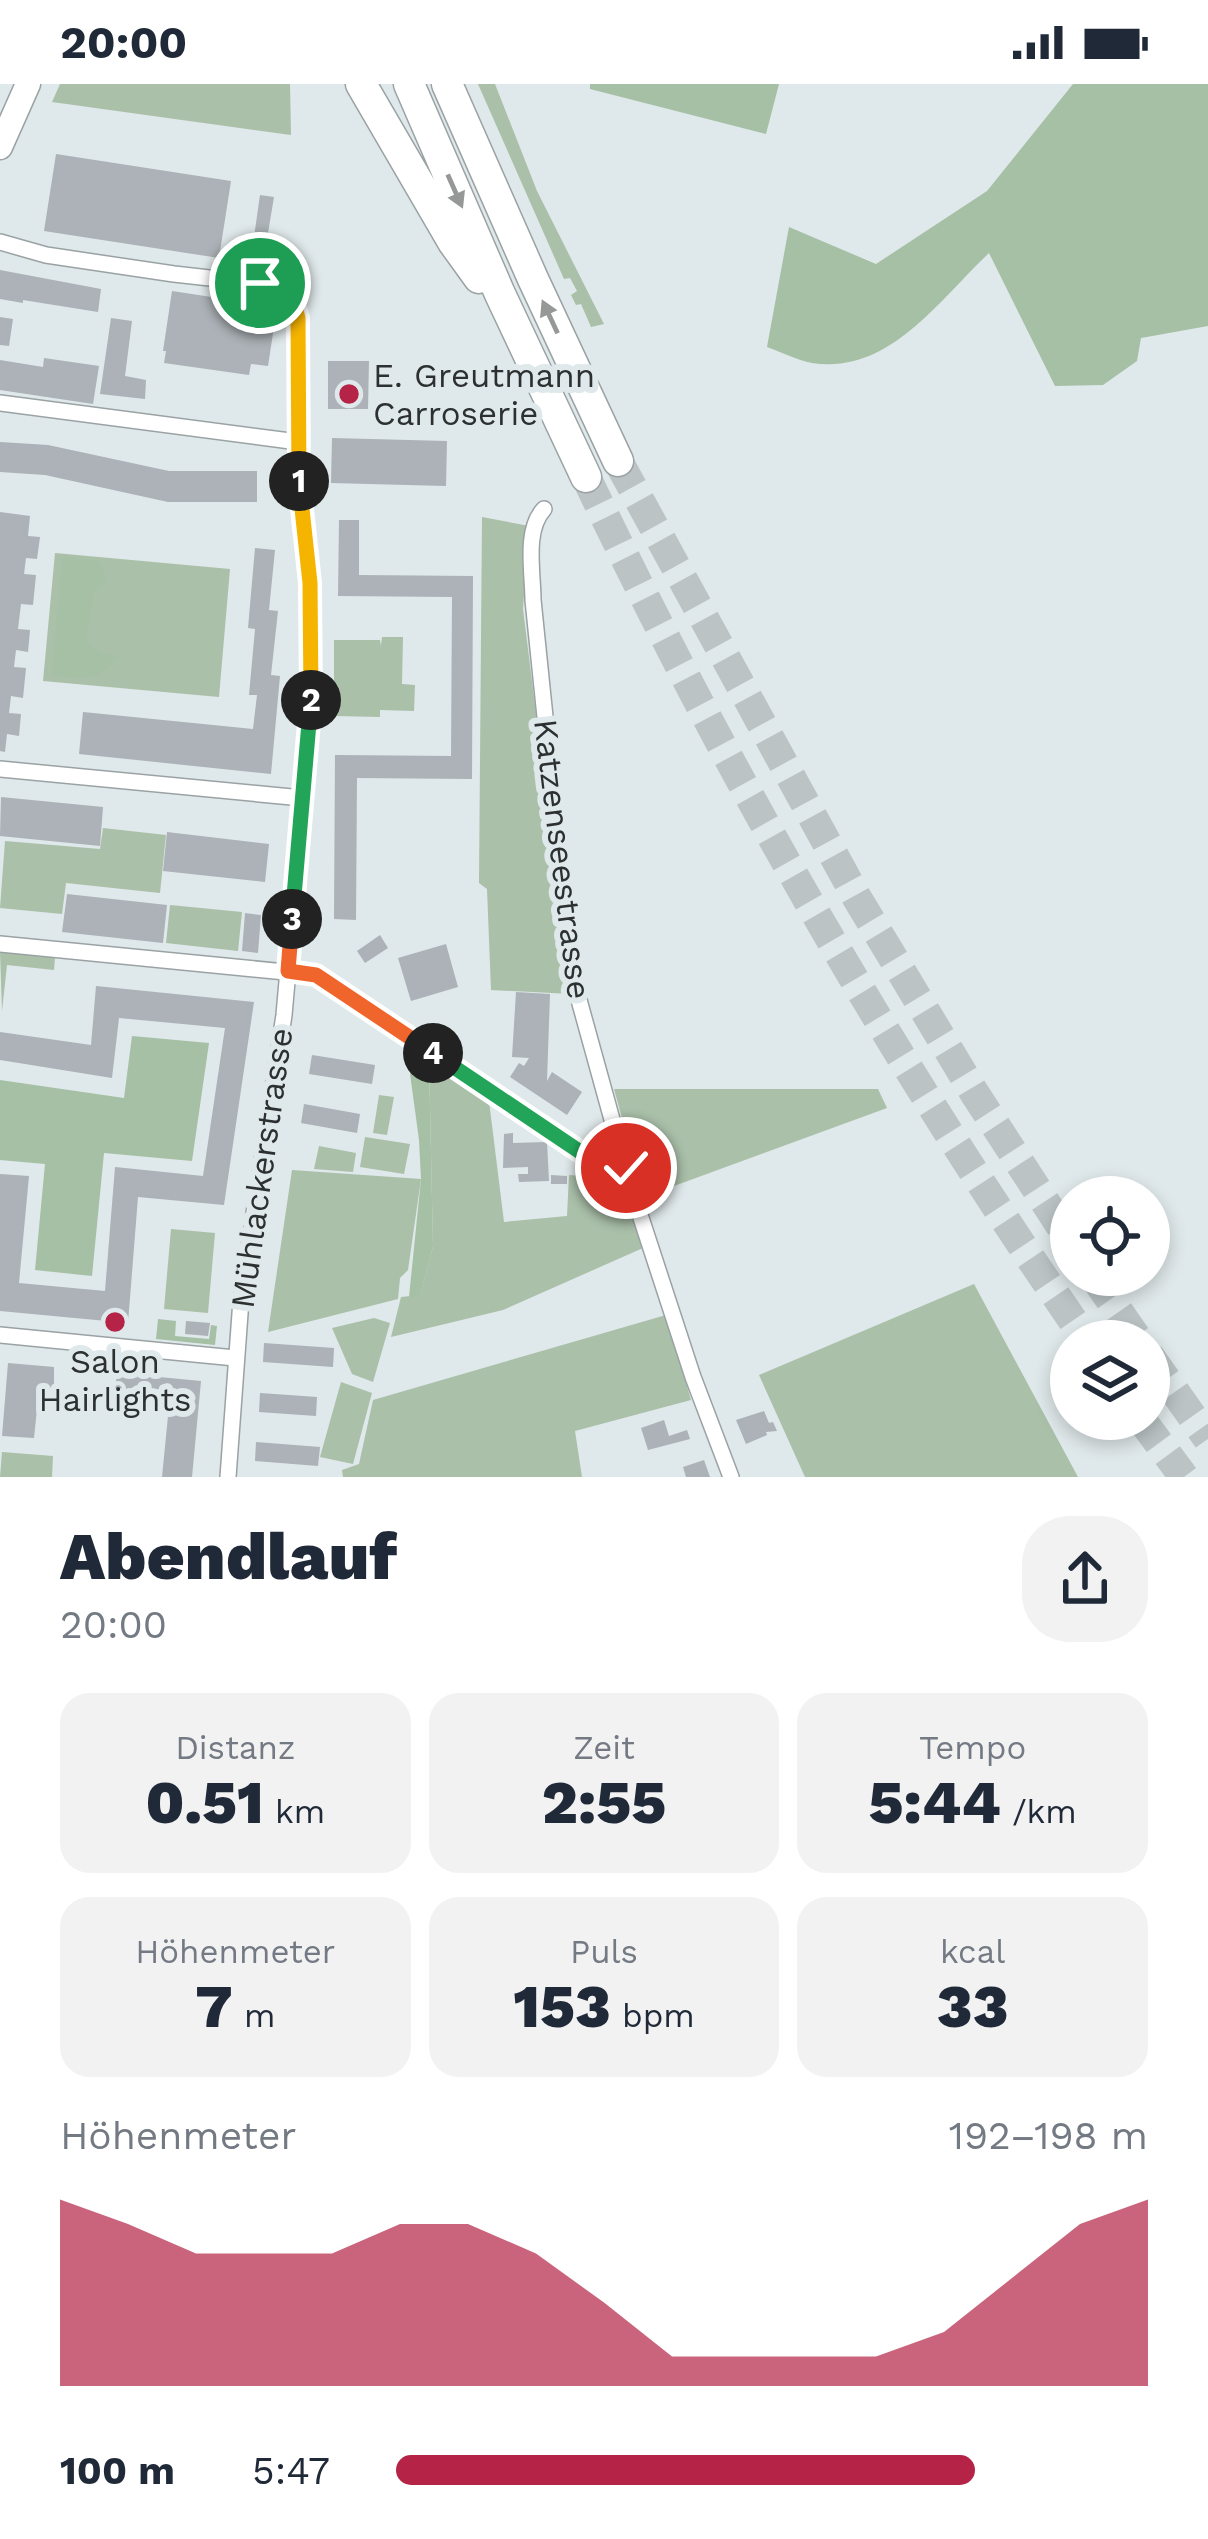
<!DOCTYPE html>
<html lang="de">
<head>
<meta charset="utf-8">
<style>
	body { margin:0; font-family:"Work Sans",sans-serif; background:#f2f2f3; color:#1f2937; height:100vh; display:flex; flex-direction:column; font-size:45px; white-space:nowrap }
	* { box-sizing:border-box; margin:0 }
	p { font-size:39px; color:#747a83 }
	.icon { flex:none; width:66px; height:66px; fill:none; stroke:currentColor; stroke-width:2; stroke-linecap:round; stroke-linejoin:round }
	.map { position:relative; height:1393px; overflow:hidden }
	.side { display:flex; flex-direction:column; background:#fff; flex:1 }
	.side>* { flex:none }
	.tools { position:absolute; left:1050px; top:1092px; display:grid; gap:24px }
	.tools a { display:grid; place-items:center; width:120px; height:120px; border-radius:50%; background:#fff; box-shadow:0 6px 18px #0003; font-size:60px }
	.pin { position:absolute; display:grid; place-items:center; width:102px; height:102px; color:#fff; margin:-51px; border:6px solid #fff; border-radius:50%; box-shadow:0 3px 12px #0007 }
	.km { position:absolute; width:60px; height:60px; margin:-30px; border-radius:50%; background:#222; color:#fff; font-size:33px; line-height:60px; text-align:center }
	.round { display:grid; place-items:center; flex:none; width:126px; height:126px; border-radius:48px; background:#f2f2f3 }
	.summary { display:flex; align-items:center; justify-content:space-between; height:204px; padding:0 60px }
	h1 { font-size:66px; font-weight:800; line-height:90px }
	.metrics { display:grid; grid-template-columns:repeat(3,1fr); gap:18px; height:204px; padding:12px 60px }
	.metrics div { display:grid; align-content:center; border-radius:30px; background:#f2f2f3; text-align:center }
	.metrics b { font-size:60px; font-weight:800 }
	.metrics small { font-size:33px; font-weight:400 }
	.metrics p { font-size:33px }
	.chart { height:336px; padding:24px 60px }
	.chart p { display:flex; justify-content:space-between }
	.chart svg { width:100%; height:216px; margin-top:12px; fill:#b52347; opacity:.7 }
	ul { padding:0 60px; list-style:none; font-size:39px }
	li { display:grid; grid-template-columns:192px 144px 1fr; align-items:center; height:90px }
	li i { height:30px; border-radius:15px; background:#b52347 }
	.status { display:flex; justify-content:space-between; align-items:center; height:84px; padding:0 60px; background:#fff; direction:ltr }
	.status svg { height:33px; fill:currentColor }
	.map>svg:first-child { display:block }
	.green { fill:#aac0a9 }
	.forest { fill:#a5c0a5 }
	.building { fill:#acb2b7 }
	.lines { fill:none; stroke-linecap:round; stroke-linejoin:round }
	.motorway-tunnel { stroke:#bbc3c5; stroke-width:30; stroke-dasharray:30 15; stroke-linecap:butt }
	.minor-casing { stroke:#9aa2a4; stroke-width:18 }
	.primary-casing { stroke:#9aa2a4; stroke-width:27 }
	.motorway-casing { stroke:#9aa2a4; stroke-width:33 }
	.minor { stroke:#fff; stroke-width:15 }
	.primary { stroke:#fff; stroke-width:24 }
	.motorway { stroke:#fff; stroke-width:30 }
	.oneway { fill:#969898 }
	.split-1-casing { stroke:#fff; stroke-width:24 }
	.split-2-casing { stroke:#fff; stroke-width:24 }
	.split-3-casing { stroke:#fff; stroke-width:24 }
	.split-4-casing { stroke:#fff; stroke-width:24 }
	.split-5-casing { stroke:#fff; stroke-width:24 }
	.split-1 { stroke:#f5b400; stroke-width:15 }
	.split-2 { stroke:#f5b400; stroke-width:15 }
	.split-3 { stroke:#22a559; stroke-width:15 }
	.split-4 { stroke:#f0652b; stroke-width:15 }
	.split-5 { stroke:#22a559; stroke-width:15 }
	.poi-dot { fill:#b52347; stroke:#dfe8ea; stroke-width:4.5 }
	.labels { text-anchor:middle; stroke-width:12; stroke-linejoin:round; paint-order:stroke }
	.poi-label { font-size:33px; fill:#2c3030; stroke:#dfe8ea; text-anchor:start }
	.street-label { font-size:33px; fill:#2c3030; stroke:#dfe8ea }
</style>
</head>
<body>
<div class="status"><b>20:00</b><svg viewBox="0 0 49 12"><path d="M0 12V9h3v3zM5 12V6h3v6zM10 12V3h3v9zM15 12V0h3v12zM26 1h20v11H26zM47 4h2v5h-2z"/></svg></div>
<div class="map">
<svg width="1208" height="1393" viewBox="0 0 1208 1393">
	<rect width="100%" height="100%" fill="#dfe8ea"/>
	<path class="green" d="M60,0H290L291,51L52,18Z
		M478,0H495L537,107L604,240L591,243L581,220L576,221L571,211L577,207L570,194L564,195Z
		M482,433L529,442L523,525L571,910L491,906L487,805L479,799Z
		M55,469L230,485L219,613L43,597Z
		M382,553H403L402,600L415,601L414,627L380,626V633L334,632V556H380L381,562Z
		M103,744L166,751L160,809L66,799L62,830L0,824L5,757L100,765Z
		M170,821L242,828L238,867L166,859Z
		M0,867L55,873L54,886L7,881L2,927Z
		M429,976L489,1017L504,1138L567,1132L569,1091L595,1093L624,1106L643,1164L503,1226L391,1253L401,1213L420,1211L433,1162Z
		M614,1005H878L887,1024L644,1113Z
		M379,1011L394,1013L387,1051L373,1049Z
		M365,1053L410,1060L404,1090L360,1083Z
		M319,1062L356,1069L353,1088L314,1085Z
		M292,1086L421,1095L408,1186L400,1194L398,1215L268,1248Z
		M171,1145L215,1149L208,1229L164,1225Z
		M974,1200L1078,1393H805L759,1291Z
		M666,1231L691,1316L575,1347L582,1393H343L342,1386L359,1380L373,1316Z
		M374,1234L390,1239L373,1298L352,1290L332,1244Z
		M341,1298L372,1309L353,1380L320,1373Z
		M2,1368L53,1372L52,1393H0Z"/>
	<path class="forest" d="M590,0H779L766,50L590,5Z
		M1073,0H1208V242L1141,254L1137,277L1103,301L1055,302L989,169C939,216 889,291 812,279C797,276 781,268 767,263L789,143L876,180L987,107Z
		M62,473L99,477L107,496L94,508L86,558L98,567L118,574C94,599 84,595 52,591Z
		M132,952L209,959L192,1077L104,1069L92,1192L35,1186L45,1080L0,1076V996L124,1014Z
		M406,960L429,976L433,1162L420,1212L409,1213L421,1095L419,1056Z
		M158,1235L176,1237L175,1252L209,1255L211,1241L217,1242L215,1261L156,1255Z"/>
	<path class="building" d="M56,70L231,97L219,174L44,147Z
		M260,111L274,113L267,155L254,153Z
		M0,186L101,205L98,228L23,216V219L0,215Z
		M172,207L277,223L268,282L251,280L249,291L164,279L166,267H163Z
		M0,233L13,235L9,262L0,261Z
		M111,234L132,237L125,292L146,296L145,315L100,310Z
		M44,274L99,282L93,320L0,306V276L43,283Z
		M328,277H369L368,325H328Z
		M332,354L447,357L446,402L331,399Z
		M0,358L48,361L169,387H257V418H168L45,391L0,388Z
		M0,428L30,432L28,452L40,453L37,475L26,474L24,490L36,491L33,521L21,520L18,545L30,546L28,568L16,566L14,583L26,584L23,614L11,612L9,629L21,630L19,652L7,650L5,668L0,667Z
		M339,436H359V491L473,492L472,695L357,694L356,836L334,835L335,671L451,672L452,513L338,512Z
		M255,464L275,466L269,526L278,527L271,591L280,592L271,690L79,670L83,628L253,645L257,611H249L255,545L248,544Z
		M1,713L103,723L100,762L0,752Z
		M167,748L269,760L265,798L163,787Z
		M67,810L167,821L163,859L62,848Z
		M245,829L261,831L258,869L242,867Z
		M380,851L388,864L365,879L357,867Z
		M446,860L458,903L411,917L398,874Z
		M96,902L254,918L224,1121L138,1113L128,1239L0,1227V1090L29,1092L19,1199L105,1207L115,1083L203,1092L225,944L119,934L112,994L0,976V948L91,961Z
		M516,908L550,910L547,997L552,988L582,1008L567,1031L510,993L519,979L524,982L529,974L512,973Z
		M312,971L375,981L372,1000L309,990Z
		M304,1020L360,1030L357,1049L301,1039Z
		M513,1049V1059L547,1058L549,1097L519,1098L518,1090H528V1083L503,1084L504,1050Z
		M551,1091L567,1092V1100H551Z
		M186,1237L210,1239L208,1252L185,1250Z
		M264,1259L334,1264L333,1283L263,1278Z
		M8,1279L54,1283V1316L38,1315L34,1354L2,1352Z
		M117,1289L201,1297L192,1393H162L169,1322L114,1316Z
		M260,1309L317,1313L316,1332L259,1328Z
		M764,1327L769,1339L773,1338L777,1347L766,1348L767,1351L746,1360L736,1336Z
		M664,1336L669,1352L687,1346L690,1355L648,1366L641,1344Z
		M256,1358L320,1363L318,1382L255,1377Z
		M704,1376L710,1393H686L683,1383Z"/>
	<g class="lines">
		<path class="motorway-tunnel" d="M618,377L857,814L975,1010L1071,1158
			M586,393C729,694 897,983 1087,1257
			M1093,1191L1139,1257
			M1149,1271L1208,1355
			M1141,1335L1184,1393"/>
		<defs>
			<path id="minor" d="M0,158L46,171L174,190L272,201L291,214L297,234L298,389L310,499L311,629L284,931L241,1216L228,1393
				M0,319L298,358
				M544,425C524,446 533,489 533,516L567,847L579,916L629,1097L693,1293L731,1393
				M0,685L302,714
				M0,860L316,891L619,1094L629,1097
				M0,1251L235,1274"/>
			<path id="primary" d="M0,63L28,0"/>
			<path id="motorway" d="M361,0L453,158L479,194
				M409,0L500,210L586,393
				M447,0L533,195L618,377"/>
		</defs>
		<use href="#minor" class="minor-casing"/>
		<use href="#primary" class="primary-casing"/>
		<use href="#motorway" class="motorway-casing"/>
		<use href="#minor" class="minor"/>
		<use href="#primary" class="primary"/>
		<use href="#motorway" class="motorway"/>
	</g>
	<defs><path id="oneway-solid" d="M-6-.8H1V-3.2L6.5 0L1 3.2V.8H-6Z" transform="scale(3)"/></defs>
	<g class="oneway">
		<use href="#oneway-solid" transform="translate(455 107) rotate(66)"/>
		<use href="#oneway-solid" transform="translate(550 233) rotate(-115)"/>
	</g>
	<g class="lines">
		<defs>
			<path id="split-1" d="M260,199C283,203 293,212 298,234L299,397"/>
			<path id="split-2" d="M299,397L310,499L311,616"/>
			<path id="split-3" d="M292,835L311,616"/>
			<path id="split-4" d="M292,835L288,887L316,891L433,969"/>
			<path id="split-5" d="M433,969L619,1094L629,1097L626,1084"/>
		</defs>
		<use href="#split-1" class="split-1-casing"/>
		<use href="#split-2" class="split-2-casing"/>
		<use href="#split-3" class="split-3-casing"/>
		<use href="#split-4" class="split-4-casing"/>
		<use href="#split-5" class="split-5-casing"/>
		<use href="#split-1" class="split-1"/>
		<use href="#split-2" class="split-2"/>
		<use href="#split-3" class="split-3"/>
		<use href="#split-4" class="split-4"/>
		<use href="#split-5" class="split-5"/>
	</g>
	<g class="poi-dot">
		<circle cx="349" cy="310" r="12"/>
		<circle cx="115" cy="1238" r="12"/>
	</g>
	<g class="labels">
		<g class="poi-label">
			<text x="373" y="303">E. Greutmann<tspan x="373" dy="38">Carroserie</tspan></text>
			<text x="115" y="1289" text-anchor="middle">Salon<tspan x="115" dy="38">Hairlights</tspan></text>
		</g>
		<g class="street-label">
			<text transform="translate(563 775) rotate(83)" y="12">Katzenseestrasse</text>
			<text transform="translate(261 1084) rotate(-82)" y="12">Mühlackerstrasse</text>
		</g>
	</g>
</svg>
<div class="tools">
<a><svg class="icon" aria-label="locate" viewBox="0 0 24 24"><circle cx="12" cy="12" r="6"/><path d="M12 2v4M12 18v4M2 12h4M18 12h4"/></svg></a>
<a><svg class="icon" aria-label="layers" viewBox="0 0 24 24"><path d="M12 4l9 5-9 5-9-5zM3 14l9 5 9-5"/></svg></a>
</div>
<div class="pin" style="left:260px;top:199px;background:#1e9e55"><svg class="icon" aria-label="arrive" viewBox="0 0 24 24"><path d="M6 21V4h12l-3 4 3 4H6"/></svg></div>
<div class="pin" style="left:626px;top:1084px;background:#d93025"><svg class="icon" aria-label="check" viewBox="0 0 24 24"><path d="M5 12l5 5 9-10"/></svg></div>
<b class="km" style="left:299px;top:397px">1</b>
<b class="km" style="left:311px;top:616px">2</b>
<b class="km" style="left:292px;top:835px">3</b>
<b class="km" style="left:433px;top:969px">4</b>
</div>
<section class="side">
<div class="summary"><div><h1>Abendlauf</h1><p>20:00</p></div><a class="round"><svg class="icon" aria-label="share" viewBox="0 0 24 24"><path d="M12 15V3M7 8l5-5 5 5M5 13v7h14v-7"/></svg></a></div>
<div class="metrics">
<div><p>Distanz</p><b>0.51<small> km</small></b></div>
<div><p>Zeit</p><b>2:55</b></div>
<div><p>Tempo</p><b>5:44<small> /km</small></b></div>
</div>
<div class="metrics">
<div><p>Höhenmeter</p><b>7<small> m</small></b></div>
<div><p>Puls</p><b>153<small> bpm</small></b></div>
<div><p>kcal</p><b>33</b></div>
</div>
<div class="chart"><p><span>Höhenmeter</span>192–198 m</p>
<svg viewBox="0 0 160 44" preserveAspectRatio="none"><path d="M0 44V6L10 11L20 17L30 17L40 17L50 11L60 11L70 17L80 27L90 38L100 38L110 38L120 38L130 33L140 22L150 11L160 6V44z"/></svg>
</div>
<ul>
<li><b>100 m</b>5:47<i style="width:77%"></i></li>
</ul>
</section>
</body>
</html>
